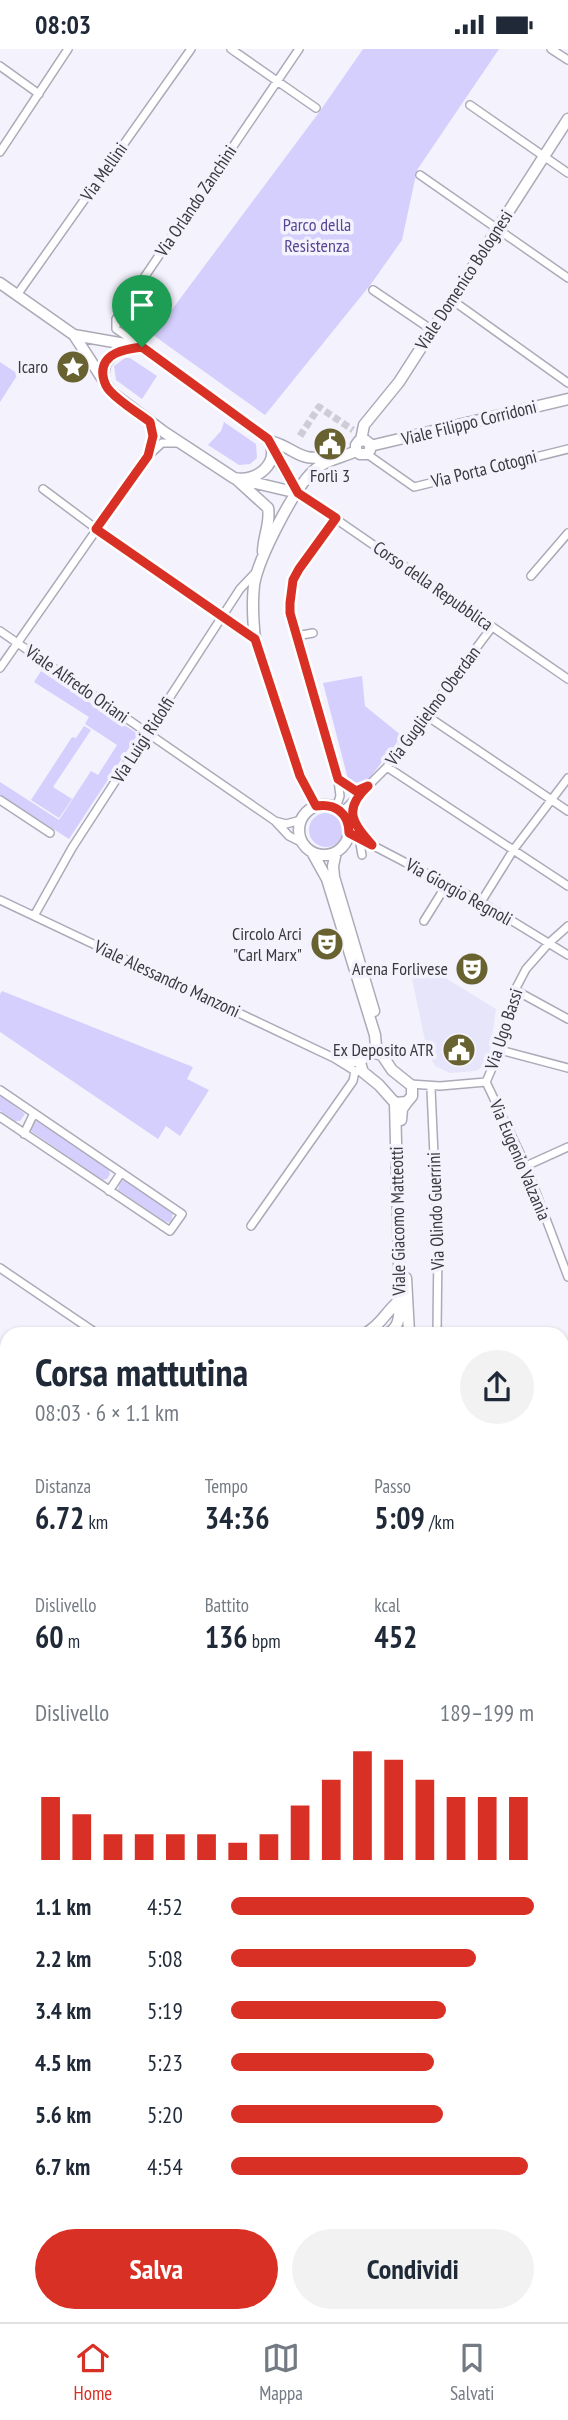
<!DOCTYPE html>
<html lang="it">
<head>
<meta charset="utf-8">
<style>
	body { margin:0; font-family:"PT Sans Narrow",sans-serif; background:#f2f2f3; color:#1f2937; height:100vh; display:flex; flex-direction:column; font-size:26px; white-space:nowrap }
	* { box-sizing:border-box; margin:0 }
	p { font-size:23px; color:#747a83 }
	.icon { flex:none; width:38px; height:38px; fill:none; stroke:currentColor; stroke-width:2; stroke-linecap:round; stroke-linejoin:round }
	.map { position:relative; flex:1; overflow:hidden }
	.side { position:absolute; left:0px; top:1278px; width:569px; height:996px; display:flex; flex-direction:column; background:#fff; border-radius:21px 21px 0 0; box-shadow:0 2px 5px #0004 }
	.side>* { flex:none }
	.pin { position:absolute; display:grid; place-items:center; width:60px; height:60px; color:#fff; margin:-72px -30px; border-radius:50% 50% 50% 0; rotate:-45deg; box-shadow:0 0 7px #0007 }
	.pin .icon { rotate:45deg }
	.round { display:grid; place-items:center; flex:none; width:74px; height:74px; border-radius:37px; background:#f2f2f3 }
	.overview { display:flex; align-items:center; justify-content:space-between; height:119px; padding:0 35px }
	h1 { font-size:38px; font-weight:800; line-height:52px }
	.figures { display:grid; grid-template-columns:repeat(3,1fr); gap:10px; height:119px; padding:7px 35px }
	.figures div { display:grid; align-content:center }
	.figures b { font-size:30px; font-weight:800 }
	.figures small { font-size:19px; font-weight:400 }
	.figures p { font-size:19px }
	.chart { height:196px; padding:14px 35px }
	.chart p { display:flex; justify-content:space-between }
	.chart svg { width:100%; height:126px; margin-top:7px; stroke:#d93025; stroke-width:6 }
	.cta { display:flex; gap:14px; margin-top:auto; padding:14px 35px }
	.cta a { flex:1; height:80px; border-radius:42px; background:#d93025; color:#fff; font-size:28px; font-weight:800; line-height:80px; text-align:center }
	.cta a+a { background:#f2f2f3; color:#1f2937 }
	ul { padding:0 35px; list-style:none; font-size:23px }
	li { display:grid; grid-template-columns:112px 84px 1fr; align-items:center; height:52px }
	li i { height:18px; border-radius:9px; background:#d93025 }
	.status { display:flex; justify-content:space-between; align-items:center; height:49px; padding:0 35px; background:#fff; direction:ltr }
	.status svg { height:19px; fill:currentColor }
	.tab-bar { display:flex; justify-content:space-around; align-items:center; height:98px; border-top:2px solid #e0e1e3; background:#fff; font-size:19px; color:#747a83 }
	.tab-bar a { display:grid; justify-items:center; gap:4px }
	.tab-bar .current { color:#d93025 }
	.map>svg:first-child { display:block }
	.built { fill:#e7e5f9 }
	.green { fill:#d5cffd }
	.water { fill:#9a90cf }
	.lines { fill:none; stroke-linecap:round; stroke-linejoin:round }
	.street-tunnel { stroke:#cecdd7; stroke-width:7; stroke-dasharray:7 3.5; stroke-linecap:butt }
	.street-casing { stroke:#acaab7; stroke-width:10 }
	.secondary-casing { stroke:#acaab7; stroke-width:13 }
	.street { stroke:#fff; stroke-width:7 }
	.secondary { stroke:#fff; stroke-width:10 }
	.rail { stroke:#7c7c83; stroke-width:2.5; stroke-dasharray:3.5 7; stroke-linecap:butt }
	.route-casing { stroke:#fff; stroke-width:14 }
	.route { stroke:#d93025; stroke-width:9 }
	.labels { text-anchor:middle; stroke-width:7; stroke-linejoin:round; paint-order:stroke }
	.street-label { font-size:18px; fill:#39393e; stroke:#f3f2fd }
	.park-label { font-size:18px; fill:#584694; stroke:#f3f2fd }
	.poi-label { font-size:18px; fill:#39393e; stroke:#f3f2fd; text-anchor:end }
</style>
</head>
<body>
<div class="status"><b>08:03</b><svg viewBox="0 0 49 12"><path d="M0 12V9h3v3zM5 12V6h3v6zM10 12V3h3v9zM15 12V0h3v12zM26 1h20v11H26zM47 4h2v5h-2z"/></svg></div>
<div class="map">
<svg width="568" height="2273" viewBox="0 0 568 2273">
	<rect width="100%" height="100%" fill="#f3f2fd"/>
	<path class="built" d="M421,914L496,960L490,1002L484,1017L476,1022L450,1024L435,1017L427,1001L410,920Z
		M0,1312L7,1325V1414L0,1410Z
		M562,1782L568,1786V2103L562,2099Z"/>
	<path class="green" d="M363,0H499L417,121L402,191L371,235L265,366L153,286L320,62Z
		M125,309H130L157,327L142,350L116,331L114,317Z
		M0,313L18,325L0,353Z
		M224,373L256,395L257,409L250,415L239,416L208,396L221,382Z
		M41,622L138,685L69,790L0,746V733L59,771L91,722L98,726L117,696L85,675L89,668L34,633Z
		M362,627L365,657L402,687L368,731L359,735L348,730L323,634Z
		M84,677L91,681L53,738L72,750L59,769L31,751L72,688L76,689Z
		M309 781a17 17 0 1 1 34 0a17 17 0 1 1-34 0Z
		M2,942L193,1018L187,1030L209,1041L180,1087L166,1077L158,1090L0,983V945Z
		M0,1045L25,1065L20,1072H15L0,1062Z
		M39,1072L108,1118L110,1125L107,1130L102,1131L31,1082L33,1073Z
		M125,1131L173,1164L171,1174L164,1172L118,1141L120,1132Z
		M0,2119L7,2121V2266H49L50,2273H0Z"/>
	<path class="water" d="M0,2239L7,2245V2266H27L30,2273H0Z"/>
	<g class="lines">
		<path class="street-tunnel" d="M300,387L319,358L353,381"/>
		<defs>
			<path id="street" d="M231,0L316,59
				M551,0L568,11
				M0,17L39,45
				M470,56L568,124
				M0,103L68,0
				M420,126L568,229
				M373,241L432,281
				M17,246L191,0
				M452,251L568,334
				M139,296L116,280V270L299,0
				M367,405L414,438L568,400
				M148,406L153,387L150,374
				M43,440L106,487L255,590
				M298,444L568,630
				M336,469C313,500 289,523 290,564L338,730L356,742L368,737
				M531,527L568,484
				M0,582L275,772L289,787L303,794
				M296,587L313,584
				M0,619L148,407L162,394H178
				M427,667L568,762
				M387,718L568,837
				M357,748C350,772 354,775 369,793
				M0,751L50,784
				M336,759L340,747L338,731
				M342,763L387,718L492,578
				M275,772L286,775L301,771
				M349,784L481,853L568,906
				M359,789L362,806
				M0,851L334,1009L355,1022L363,1023
				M481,853L514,800L568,729
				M34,867L72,799L240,540L258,521
				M424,872L447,835
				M515,941L568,970
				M500,1001L568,1019
				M338,1010L360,1014
				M486,1033L526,1117L568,1228
				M486,1033L500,1001L515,941L526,920L549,894L568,877
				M410,1035L440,1037L486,1033
				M431,1040L438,1195L437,1284
				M0,1041L182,1165L170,1182L0,1068
				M24,1085L34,1064
				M526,1117L568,1098
				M109,1142L121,1124
				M251,1177L353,1032L355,1022
				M0,1219L96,1284
				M562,1348L568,1345
				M562,1484L568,1478
				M562,1490L568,1496
				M562,1539L568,1545
				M0,1580L7,1585
				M562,1621L568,1611
				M562,1694L568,1699
				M0,1916L7,1897
				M0,1923L7,1927
				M562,2177L568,2165
				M90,2266L108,2273
				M490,2266L501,2273
				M53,2269L86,2266
				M274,2273L278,2266
				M512,2273L516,2266"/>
			<path id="secondary" d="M0,234L74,286L111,343L164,383L234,429C257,434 282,413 268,390L142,298L74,286
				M104,331C101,311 114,301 134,299
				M361,391L364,376L399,333L568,70
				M270,392C297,399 298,415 331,406
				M370,397L568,350
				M273,401L298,444
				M235,429L268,459C271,473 263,488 263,503
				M247,432L298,444
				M299 781a25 25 0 1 1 50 0a25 25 0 1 1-50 0Z
				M316,757L300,727L255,590C253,572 252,554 254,536C258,510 296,434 317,419C328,410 344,408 356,402L360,405H367L370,401V395L365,391L359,392L356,396V402
				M312,803L327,830L375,986L376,998L372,1003
				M336,803L333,817L334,828L374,962
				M372,1003L382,1006L392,1021L412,1037V1047L407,1053L395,1054L379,1036L363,1023L360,1014L363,1009Z
				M401,1071L402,1060L407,1053
				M406,1229L409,1284
				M366,1284C383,1274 386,1262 400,1251
				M388,1284C401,1278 399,1264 400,1251L395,1054
				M0,1461L7,1457
				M562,1511L568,1518
				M562,1524L568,1529
				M0,1654L7,1651
				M0,1822L7,1826
				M562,2116L568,2119"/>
		</defs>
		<use href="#street" class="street-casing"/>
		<use href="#secondary" class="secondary-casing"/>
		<use href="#street" class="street"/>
		<use href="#secondary" class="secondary"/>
		<path class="rail" d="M0,1368L7,1373
			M562,1764L568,1768"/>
	</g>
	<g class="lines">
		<defs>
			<path id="route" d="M142,298L268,390L298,444L336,469L299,520L293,531L290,554V564L338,730L356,742L368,737C342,761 353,774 372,796L349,784C349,764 335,754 316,757L300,727L255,590L96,480L148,407L153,387L150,373C137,363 121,354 110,342C106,338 104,333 103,327C100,304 125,300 142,298Z"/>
		</defs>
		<use href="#route" class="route-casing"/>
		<use href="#route" class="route"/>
	</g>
	<defs>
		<symbol id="sight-disc" viewBox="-11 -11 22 22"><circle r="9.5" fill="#67622f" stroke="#f3f2fd"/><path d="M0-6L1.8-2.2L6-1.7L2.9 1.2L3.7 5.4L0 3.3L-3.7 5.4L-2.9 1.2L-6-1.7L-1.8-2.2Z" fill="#fff"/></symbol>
		<symbol id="civic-disc" viewBox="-11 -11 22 22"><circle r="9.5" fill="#67622f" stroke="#f3f2fd"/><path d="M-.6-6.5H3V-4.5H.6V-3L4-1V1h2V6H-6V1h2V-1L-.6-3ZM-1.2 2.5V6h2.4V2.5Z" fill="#fff"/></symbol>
		<symbol id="theatre-disc" viewBox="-11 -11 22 22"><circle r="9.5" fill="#67622f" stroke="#f3f2fd"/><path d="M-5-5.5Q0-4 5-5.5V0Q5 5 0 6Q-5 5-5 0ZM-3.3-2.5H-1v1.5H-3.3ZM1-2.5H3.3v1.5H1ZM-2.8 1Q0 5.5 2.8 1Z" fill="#fff"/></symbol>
	</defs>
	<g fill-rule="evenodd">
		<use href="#sight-disc" x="54" y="299" width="38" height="38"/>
		<use href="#civic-disc" x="311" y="376" width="38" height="38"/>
		<use href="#theatre-disc" x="308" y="876" width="38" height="38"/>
		<use href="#theatre-disc" x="453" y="901" width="38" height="38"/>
		<use href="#civic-disc" x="440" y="982" width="38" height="38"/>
	</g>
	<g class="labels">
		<g class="street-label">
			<text transform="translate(104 123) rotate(-55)" y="6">Via Mellini</text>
			<text transform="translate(196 152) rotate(-56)" y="6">Via Orlando Zanchini</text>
			<text transform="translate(464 231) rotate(-57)" y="6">Viale Domenico Bolognesi</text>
			<text transform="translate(469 374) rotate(-14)" y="6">Viale Filippo Corridoni</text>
			<text transform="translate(484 420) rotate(-14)" y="6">Via Porta Cotogni</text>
			<text transform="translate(433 537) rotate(35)" y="6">Corso della Repubblica</text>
			<text transform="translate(77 635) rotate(35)" y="6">Viale Alfredo Oriani</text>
			<text transform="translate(433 657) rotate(-53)" y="6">Via Guglielmo Oberdan</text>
			<text transform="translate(143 691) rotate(-57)" y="6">Via Luigi Ridolfi</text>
			<text transform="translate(459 843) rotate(29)" y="6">Via Giorgio Regnoli</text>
			<text transform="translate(167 930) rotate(25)" y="6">Viale Alessandro Manzoni</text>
			<text transform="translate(504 980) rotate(-72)" y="6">Via Ugo Bassi</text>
			<text transform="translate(520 1111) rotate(67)" y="6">Via Eugenio Valzania</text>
			<text transform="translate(436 1162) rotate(-92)" y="6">Via Olindo Guerrini</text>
			<text transform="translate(398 1172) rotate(-91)" y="6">Viale Giacomo Matteotti</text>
		</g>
		<g class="park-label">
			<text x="317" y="182">Parco della<tspan x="317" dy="21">Resistenza</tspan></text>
		</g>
		<g class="poi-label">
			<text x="48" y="324">Icaro</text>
			<text x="330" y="433" text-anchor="middle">Forlì 3</text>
			<text x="302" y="891">Circolo Arci<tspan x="302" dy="21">"Carl Marx"</tspan></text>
			<text x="448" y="926">Arena Forlivese</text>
			<text x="434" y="1007">Ex Deposito ATR</text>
		</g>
	</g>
</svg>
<div class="pin" style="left:142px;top:298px;background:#1e9e55"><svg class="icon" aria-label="arrive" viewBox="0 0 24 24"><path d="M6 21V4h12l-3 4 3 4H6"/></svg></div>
<section class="side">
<div class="overview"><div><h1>Corsa mattutina</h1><p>08:03 · 6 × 1.1 km</p></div><a class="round"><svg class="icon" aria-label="share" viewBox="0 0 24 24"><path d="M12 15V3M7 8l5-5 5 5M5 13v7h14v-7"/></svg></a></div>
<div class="figures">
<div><p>Distanza</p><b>6.72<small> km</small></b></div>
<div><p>Tempo</p><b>34:36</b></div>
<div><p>Passo</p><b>5:09<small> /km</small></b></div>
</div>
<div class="figures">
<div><p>Dislivello</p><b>60<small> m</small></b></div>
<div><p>Battito</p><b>136<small> bpm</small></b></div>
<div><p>kcal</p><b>452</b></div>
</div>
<div class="chart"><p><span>Dislivello</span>189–199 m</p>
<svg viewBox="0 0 160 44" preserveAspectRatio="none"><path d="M5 44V22M15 44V28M25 44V35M35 44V35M45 44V35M55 44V35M65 44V38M75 44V35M85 44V25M95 44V16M105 44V6M115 44V9M125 44V16M135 44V22M145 44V22M155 44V22"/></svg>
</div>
<ul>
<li><b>1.1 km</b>4:52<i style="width:100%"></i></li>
<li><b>2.2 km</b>5:08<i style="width:81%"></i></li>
<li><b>3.4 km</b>5:19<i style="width:71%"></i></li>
<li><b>4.5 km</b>5:23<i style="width:67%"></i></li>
<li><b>5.6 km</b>5:20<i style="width:70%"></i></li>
<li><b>6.7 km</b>4:54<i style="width:98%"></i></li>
</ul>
<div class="cta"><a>Salva</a><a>Condividi</a></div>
</section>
</div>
<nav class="tab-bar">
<a class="current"><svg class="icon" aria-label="home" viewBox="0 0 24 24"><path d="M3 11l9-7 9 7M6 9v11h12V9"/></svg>Home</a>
<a><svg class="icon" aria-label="map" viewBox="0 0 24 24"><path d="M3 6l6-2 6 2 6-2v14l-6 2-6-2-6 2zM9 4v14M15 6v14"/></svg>Mappa</a>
<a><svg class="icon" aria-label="saved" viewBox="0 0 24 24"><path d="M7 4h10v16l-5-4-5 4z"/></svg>Salvati</a>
</nav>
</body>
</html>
